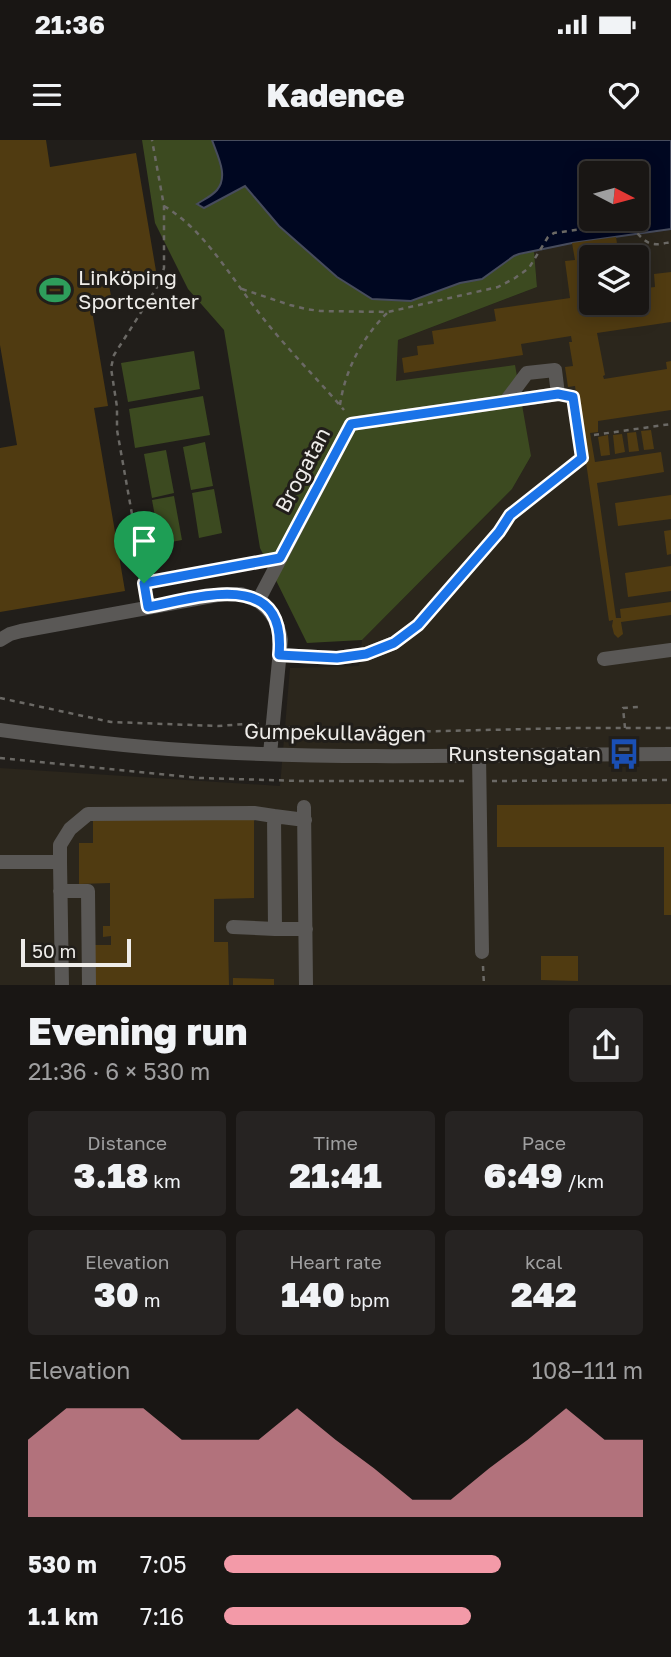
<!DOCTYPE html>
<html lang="en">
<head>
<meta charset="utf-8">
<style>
	body { margin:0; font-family:"Golos Text",sans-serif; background:#262322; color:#f1f3f6; height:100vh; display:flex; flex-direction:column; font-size:26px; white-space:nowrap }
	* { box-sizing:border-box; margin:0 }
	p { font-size:23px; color:#9f9fa0 }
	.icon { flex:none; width:38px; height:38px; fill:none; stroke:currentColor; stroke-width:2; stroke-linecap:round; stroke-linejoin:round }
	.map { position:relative; height:845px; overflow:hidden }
	.sheet { display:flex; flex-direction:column; background:#191614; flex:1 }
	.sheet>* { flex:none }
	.needle { width:46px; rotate:96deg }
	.fabs { position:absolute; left:579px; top:21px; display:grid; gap:14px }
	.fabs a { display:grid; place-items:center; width:70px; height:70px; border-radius:7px; background:#191614; box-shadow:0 4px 18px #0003,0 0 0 2px #373534; font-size:35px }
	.scale { position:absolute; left:21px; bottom:18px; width:110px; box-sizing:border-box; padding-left:7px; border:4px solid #eeece9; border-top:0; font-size:19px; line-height:24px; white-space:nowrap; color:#eeece9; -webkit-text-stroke:5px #211e1a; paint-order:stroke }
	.pin { position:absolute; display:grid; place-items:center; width:60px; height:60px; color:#fff; margin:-72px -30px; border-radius:50% 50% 50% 0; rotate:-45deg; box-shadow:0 0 7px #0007 }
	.pin .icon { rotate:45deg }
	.round { display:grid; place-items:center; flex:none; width:74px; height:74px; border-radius:7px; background:#262322 }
	.headline { display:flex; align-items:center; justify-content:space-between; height:119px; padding:0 28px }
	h1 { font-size:38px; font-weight:800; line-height:52px }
	.figures { display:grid; grid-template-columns:repeat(3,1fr); gap:10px; height:119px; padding:7px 28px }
	.figures div { display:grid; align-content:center; border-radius:7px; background:#262322; text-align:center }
	.figures b { font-size:35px; font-weight:800 }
	.figures small { font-size:19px; font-weight:400 }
	.figures p { font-size:19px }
	.chart { height:196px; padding:14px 28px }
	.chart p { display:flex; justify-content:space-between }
	.chart svg { width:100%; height:126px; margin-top:7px; fill:#f39aa8; opacity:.7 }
	ul { padding:0 28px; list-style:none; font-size:23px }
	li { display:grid; grid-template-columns:112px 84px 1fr; align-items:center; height:52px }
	li i { height:18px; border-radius:9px; background:#f39aa8 }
	.status { display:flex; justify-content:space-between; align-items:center; height:49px; padding:0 35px; background:#191614; direction:ltr }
	.status svg { height:19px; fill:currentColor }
	header { display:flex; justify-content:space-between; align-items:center; height:91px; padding:0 28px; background:#191614; font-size:32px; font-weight:800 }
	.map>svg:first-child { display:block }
	.built { fill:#2b261c; fill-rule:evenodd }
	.green { fill:#3c4a20 }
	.water { fill:#000721; stroke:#474c5d; stroke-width:2; fill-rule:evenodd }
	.building { fill:#503b11 }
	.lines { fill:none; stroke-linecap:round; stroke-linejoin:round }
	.path { stroke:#6b6965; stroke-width:2.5; stroke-dasharray:5 5; stroke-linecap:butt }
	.minor { stroke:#5a5856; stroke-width:14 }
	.route-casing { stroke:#fff; stroke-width:14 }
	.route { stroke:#1a73e8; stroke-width:9 }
	.labels { text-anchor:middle; stroke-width:6; stroke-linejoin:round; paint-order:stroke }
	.poi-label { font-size:21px; fill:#eeece9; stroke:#211e1a; text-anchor:start }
	.street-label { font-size:21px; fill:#eeece9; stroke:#211e1a }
</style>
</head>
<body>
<div class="status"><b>21:36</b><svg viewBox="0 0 49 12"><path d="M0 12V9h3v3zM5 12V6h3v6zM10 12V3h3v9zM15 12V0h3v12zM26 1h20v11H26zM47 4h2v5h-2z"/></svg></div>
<header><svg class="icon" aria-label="menu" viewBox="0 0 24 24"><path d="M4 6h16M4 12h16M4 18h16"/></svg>Kadence<svg class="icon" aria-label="heart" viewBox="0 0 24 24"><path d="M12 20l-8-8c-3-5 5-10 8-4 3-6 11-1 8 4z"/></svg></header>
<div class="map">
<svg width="671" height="845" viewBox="0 0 671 845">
	<rect width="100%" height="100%" fill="#211e1a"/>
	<path class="built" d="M671,89V845H0V628L280,646L290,528L359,526L362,500L512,349L531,316L395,241L398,200L537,147L534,111L572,103ZM592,117H637V163H592Z"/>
	<path class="green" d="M142,0H212C217,15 229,36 217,50C212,56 203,60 198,64L205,68L245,46L279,86L337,137L411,161L460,143L482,139L514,116L534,111L537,147L398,200L396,241L515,225L531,316L512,349L362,500L307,503L260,408L224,190L188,149L155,83Z
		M194,211L200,249L128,262L121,223Z
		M203,256L210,295L135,308L129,269Z
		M205,302L213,346L191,350L183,307Z
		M166,310L174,353L152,358L144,314Z
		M214,349L222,393L199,398L192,353Z
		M174,356L182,400L160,404L152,360Z"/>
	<path class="water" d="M212,0H671V89L572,103L519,114L514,116L482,139L460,143L411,161L372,159L337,137L279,86L245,46L204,68L197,64C203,60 212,56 217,50C229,36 217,15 212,0ZM592,33H637V79H592Z"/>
	<path class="building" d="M0,0H46L50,27L136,13L156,131L108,139L112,162L91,165L108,266L94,268L125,451L0,472V308L17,305L0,205Z
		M616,97L619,117H592V163H637V149L655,147L654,134L671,132V182L597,193L605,235L603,236L604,239L667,229L666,222L671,221V270L598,281V292L590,293L595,322L661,312L664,332L597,343L616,478H621L620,469L671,462V475L621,482L623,494L618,498L614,494L612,486L613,480L609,481L575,246L568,247L565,227L573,226L569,202H572L571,196L521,204L523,215L404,233L402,218L418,215L417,206L434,204L432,191L496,181L494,169L570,158L565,121L575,120L572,103Z
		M651,290L654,309L644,310L641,291Z
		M636,292L639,311L629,312L627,293Z
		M622,294L625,312L615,314L613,295Z
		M608,295L610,315L601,316L598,297Z
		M671,355V379L618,386L615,363Z
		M671,390V414L667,415L664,391Z
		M671,426V451L628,457L625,433Z
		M671,664V775H664V707H497V665Z
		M254,678V758L214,759V802H228L229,845H94L93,805H111V796L103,797V786H110V743L79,744V703H93V680Z
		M541,816H578V841L541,840Z
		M233,838L274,839V845H233Z"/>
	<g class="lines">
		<path class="path" d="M164,66C204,90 228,133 256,169C283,205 315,236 344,270
			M242,149L290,165L306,169L320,171L388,172L498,147L515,138L529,128L548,97L554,93L625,83C636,88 641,102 653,104C659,105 665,103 671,102
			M340,265C345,230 362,198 387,173
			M594,295L671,284
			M507,380L510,375L582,318L573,257H571
			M144,443L261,421
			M146,453L117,290V267L111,228L114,215L159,144L164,128V66L152,0
			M0,558L111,582L218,586L245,584H259
			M286,587L354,593L572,588H671
			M625,588L623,568L638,567
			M0,618L200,638L301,641H465
			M492,641L671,640
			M483,826L484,845"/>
		<path class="minor" d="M0,500L10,494L21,491L223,454H241L258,461
			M279,515L337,518L366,514L394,503L418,485L499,392
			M604,519L671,510
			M0,590C72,600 143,609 216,612C367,620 519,614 671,614
			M270,614L281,500C278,482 272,471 258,461L351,284L558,254L555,230L527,233L506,261
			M479,615L482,812
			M304,667L306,845
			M305,680L274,676L275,789H306
			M0,722H60L62,845
			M60,722V705L70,689L88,674L254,673L274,676
			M60,751H88L89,845
			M233,787L275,789"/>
	</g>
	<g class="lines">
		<defs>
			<path id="route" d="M558,254L573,257L582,318L510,375L499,392L418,485L394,503L366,514L337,518L279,515C287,428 200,457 148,467L144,443L280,418L351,284Z"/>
		</defs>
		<use href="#route" class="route-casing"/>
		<use href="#route" class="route"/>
	</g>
	<defs>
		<symbol id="stadium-bare" viewBox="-9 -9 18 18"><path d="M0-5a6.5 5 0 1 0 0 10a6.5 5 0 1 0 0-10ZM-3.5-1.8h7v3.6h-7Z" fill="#2e9e5b" stroke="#211e1a" stroke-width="2.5" paint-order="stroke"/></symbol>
		<symbol id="bus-bare" viewBox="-9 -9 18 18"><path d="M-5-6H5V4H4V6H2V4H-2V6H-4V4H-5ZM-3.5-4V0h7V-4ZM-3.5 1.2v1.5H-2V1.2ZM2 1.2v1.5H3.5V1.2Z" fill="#1a4fb4" stroke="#211e1a" stroke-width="2.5" paint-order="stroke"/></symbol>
	</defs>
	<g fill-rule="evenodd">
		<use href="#stadium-bare" x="33" y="128" width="44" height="44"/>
		<use href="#bus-bare" x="602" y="592" width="44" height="44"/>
	</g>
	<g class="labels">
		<g class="poi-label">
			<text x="78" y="145">Linköping<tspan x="78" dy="24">Sportcenter</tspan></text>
			<text x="601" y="621" text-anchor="end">Runstensgatan</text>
		</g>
		<g class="street-label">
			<text transform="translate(303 330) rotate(-62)" y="7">Brogatan</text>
			<text transform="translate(335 593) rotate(1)" y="7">Gumpekullavägen</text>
		</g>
	</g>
</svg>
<div class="fabs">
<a><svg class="needle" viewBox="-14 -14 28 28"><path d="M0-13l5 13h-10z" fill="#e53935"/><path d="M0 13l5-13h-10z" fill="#9f9fa0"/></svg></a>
<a><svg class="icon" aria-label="layers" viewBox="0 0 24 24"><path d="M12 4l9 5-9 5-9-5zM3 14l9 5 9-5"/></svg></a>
</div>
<div class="scale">50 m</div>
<div class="pin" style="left:144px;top:443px;background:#1e9e55"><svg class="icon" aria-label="arrive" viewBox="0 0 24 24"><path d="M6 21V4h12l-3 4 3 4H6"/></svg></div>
</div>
<section class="sheet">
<div class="headline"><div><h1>Evening run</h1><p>21:36 · 6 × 530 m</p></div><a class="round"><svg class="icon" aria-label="share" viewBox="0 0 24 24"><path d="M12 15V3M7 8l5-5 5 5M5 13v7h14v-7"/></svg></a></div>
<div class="figures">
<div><p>Distance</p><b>3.18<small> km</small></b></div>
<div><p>Time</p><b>21:41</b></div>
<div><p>Pace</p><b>6:49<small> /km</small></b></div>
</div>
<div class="figures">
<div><p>Elevation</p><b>30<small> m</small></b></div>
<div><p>Heart rate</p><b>140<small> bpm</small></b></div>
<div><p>kcal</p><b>242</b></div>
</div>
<div class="chart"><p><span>Elevation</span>108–111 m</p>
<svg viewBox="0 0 160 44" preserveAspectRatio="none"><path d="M0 44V17L10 6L20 6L30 6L40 17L50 17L60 17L70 6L80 17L90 27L100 38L110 38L120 27L130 17L140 6L150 17L160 17V44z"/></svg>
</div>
<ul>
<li><b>530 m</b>7:05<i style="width:66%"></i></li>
<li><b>1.1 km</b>7:16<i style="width:59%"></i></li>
</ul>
</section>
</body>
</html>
